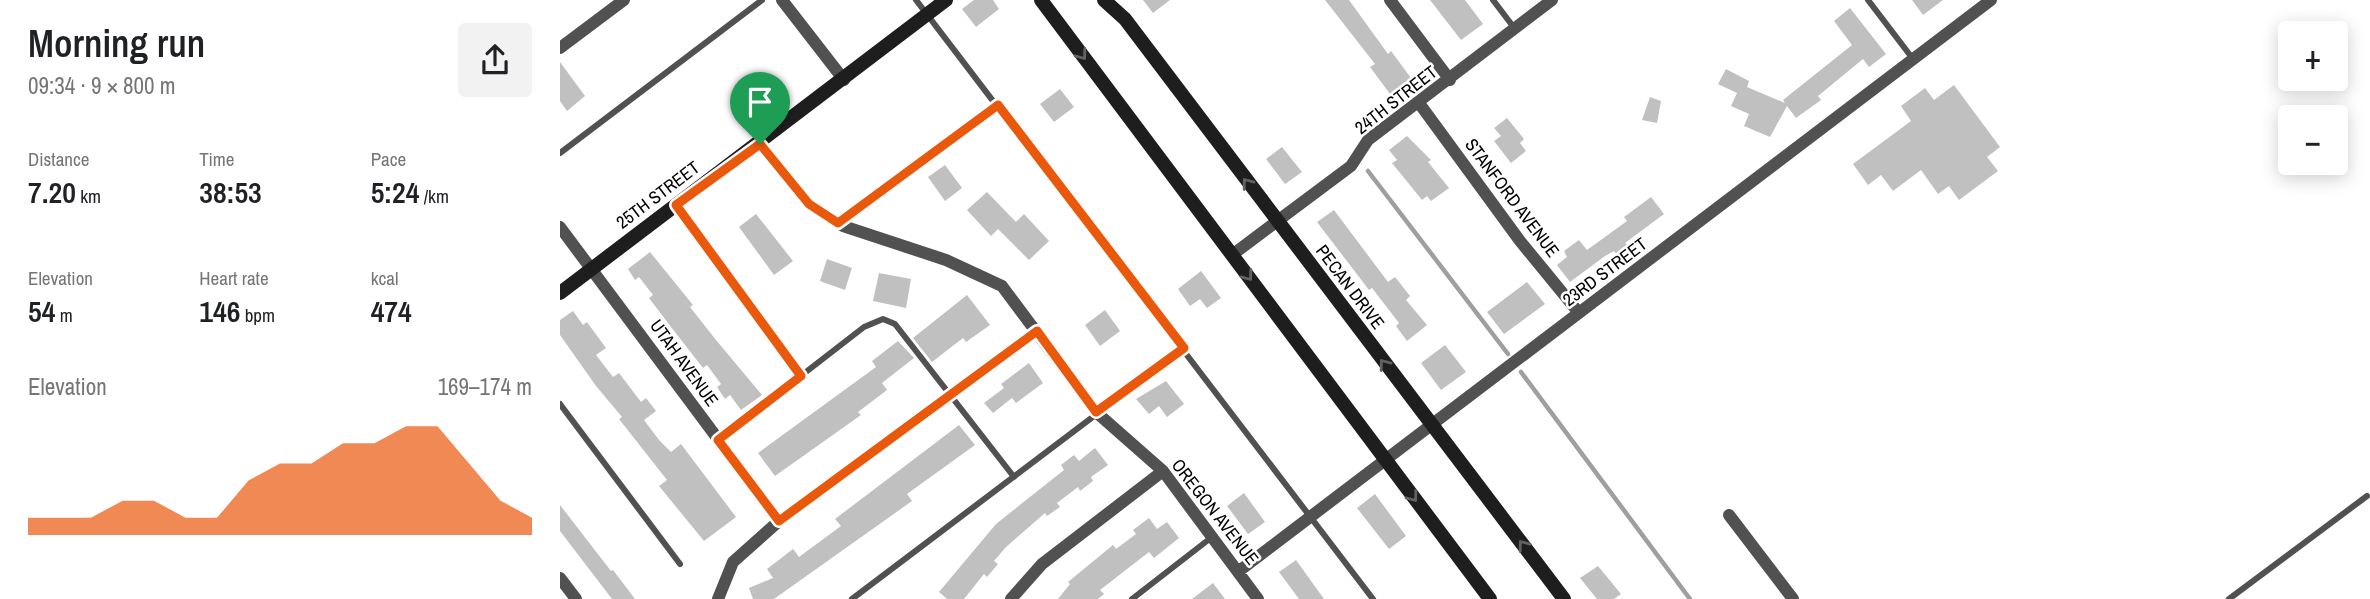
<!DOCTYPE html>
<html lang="en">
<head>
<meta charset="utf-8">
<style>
	body { margin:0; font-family:"Archivo Narrow",sans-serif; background:#f2f2f2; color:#202124; height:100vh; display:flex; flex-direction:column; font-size:26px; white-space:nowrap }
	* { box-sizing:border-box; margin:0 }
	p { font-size:23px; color:#757577 }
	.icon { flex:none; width:38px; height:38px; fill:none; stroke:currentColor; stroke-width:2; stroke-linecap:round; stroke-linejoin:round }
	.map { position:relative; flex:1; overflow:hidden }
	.side { display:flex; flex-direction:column; background:#fff; width:560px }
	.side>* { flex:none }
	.controls { position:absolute; left:1718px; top:21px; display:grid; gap:14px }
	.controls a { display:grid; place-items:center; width:70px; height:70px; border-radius:7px; background:#fff; box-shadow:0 4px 18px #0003; font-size:35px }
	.pin { position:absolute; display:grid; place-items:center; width:60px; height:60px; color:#fff; margin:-72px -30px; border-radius:50% 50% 50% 0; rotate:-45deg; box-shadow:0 0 7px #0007 }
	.pin .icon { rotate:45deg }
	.round { display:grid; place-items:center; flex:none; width:74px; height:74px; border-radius:7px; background:#f2f2f2 }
	.head { display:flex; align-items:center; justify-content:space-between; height:119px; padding:0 28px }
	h1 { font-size:38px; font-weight:600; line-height:52px }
	.stats { display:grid; grid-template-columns:repeat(3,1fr); gap:10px; height:119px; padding:7px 28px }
	.stats div { display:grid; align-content:center }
	.stats b { font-size:30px; font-weight:600 }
	.stats small { font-size:19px; font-weight:400 }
	.stats p { font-size:19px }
	.chart { height:196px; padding:14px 28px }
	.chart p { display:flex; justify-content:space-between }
	.chart svg { width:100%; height:126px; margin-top:7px; fill:#ea580c; opacity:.7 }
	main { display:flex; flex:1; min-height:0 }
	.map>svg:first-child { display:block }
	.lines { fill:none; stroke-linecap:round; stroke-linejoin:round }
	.stream { stroke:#9f9f9f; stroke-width:4.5 }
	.building { fill:#c0c0c0 }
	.lane { stroke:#515151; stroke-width:6 }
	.street { stroke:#515151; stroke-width:12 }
	.secondary { stroke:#1e1e1e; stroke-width:14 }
	.oneway { stroke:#626262 }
	.route-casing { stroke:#fff; stroke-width:14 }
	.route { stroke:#ea580c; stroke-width:9 }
	.labels { text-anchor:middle; stroke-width:5; stroke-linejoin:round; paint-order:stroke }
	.street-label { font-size:18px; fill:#000; stroke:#fff }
</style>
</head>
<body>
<main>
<section class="side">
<div class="head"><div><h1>Morning run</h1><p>09:34 · 9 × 800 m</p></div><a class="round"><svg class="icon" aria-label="share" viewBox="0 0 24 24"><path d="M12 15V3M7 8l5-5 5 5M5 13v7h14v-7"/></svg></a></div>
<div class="stats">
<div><p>Distance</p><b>7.20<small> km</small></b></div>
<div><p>Time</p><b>38:53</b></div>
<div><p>Pace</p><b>5:24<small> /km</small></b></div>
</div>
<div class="stats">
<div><p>Elevation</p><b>54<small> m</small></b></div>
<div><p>Heart rate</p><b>146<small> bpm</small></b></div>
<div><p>kcal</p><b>474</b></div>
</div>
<div class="chart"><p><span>Elevation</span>169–174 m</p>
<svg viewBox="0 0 160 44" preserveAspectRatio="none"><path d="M0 44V38L10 38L20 38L30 32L40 32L50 38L60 38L70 25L80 19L90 19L100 12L110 12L120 6L130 6L140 19L150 32L160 38V44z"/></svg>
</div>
</section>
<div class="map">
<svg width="1810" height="599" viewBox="0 0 1810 599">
	<rect width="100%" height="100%" fill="#fff"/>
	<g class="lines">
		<path class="stream" d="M808,171L948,354
			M961,372L1130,599"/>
	</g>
	<path class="building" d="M414,0H433L439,9L416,27L402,9Z
		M583,0H610L593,13Z
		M765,0H789L828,54L831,51L851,78L830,94L810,67L815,64Z
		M870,0H905L923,24L901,40Z
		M1352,0H1383L1363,15Z
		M1290,8L1326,54L1309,67L1303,59L1258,96L1261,100L1236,118L1227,106L1210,137L1184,126L1189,114L1171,106L1177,93L1158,84L1166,69L1189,81L1187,87L1225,103L1223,100L1292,45L1274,21Z
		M0,62L25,96L7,111L0,101Z
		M1394,85L1440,147L1427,157L1438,171L1399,200L1389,186L1378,194L1361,170L1333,191L1321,175L1308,185L1293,164L1351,121L1341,106L1365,88L1374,100Z
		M500,89L514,107L494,122L480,104Z
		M1090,97L1101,101L1097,123L1082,120Z
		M947,118L964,139L960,143L966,151L951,163L934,141L941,136L934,128Z
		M847,136L871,160L868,162L889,188L871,201L867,196L862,200L832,163L837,160L829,150Z
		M722,147L742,172L725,184L706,159Z
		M385,165L402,188L385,201L368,177Z
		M427,192L456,222L464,214L489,241L469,260L438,229L431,236L407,210Z
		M1091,197L1104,214L1065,243L1067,245L1056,254L1054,251L1045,256L1010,282L997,265L1007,257L1004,251L1019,240L1027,250L1067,221L1064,217Z
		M774,210L828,282L835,277L850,296L846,300L867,325L847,341L836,326L839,323L812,288L809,290L757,222Z
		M196,214L233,261L214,275L179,227Z
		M90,252L133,305L130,307L156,340L202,395L181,410L170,395L165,399L157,387L161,384L147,365L143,368L111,327L89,298L93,295L79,277L75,280L68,269Z
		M267,259L292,268L285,290L260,281Z
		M641,271L661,298L647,308L640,299L630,306L618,289Z
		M319,273L351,279L346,308L313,301Z
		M967,282L985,304L944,334L927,312Z
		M407,295L430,325L406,342L403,338L372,362L353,338Z
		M545,310L560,331L540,346L525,325Z
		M13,311L23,325L27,322L46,348L36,355L53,377L59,373L81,402L86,398L96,411L84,420L99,440L111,452L121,444L176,517L144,541L99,486L107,480L59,419L62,417L36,386L0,335V320Z
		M338,341L354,358L322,383L327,390L298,412L301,415L215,476L198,453L316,367L312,361Z
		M885,345L906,372L881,390L861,363Z
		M469,363L483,383L456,403L452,398L433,413L424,403L444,388L441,384Z
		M606,381L624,404L607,417L599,406L589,414L576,399Z
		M399,425L415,445L347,494L352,501L214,599H193L189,588L213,578L207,569L233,549L239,557L281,526L275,519Z
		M535,448L548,465L531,477L533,481L520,491L518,487L497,503L500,507L487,516L485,513L446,547L434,561L438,564L427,577L424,574L404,599H387L379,592L436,524L504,470L501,465L514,455L519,461Z
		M684,493L705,522L688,534L667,506Z
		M815,494L846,536L829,549L797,508Z
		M0,505L51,571L53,570L75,599H52L0,531Z
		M589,518L597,529L607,522L619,538L594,558L589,552L540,590L544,594L538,599H498L510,584L508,582L553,545L556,549L576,534L573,530Z
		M736,560L764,599H739L719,572Z
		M1038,566L1061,594L1054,599H1037L1020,578Z
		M653,583L665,599H632Z"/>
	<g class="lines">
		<path class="lane" d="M356,0L813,599
			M933,0L955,29
			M1308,0L1353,59
			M0,153L202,0
			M116,205L241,375
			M278,223L438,105
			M0,404L120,564
			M158,440L304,327L323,319L335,324L454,477
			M292,599L624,348
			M572,599L652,537
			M1669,599L1807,496"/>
		<path class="street" d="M222,0L284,80
			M830,0L890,80
			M0,48L64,0
			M859,103L960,241L1019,313
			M200,144L249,204L283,226L386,260L442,286L536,412L603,471L698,599
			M0,227L219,521
			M672,255L791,166L808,140L992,0
			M1169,515L1233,599
			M679,571L1431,0
			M0,578L16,599
			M158,599L173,562L219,521L477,331
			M451,599L482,564L603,471"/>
		<path class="secondary" d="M481,0L930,599
			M544,0L565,19L1004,599
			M0,293L386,0"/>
	</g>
	<defs><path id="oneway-chevron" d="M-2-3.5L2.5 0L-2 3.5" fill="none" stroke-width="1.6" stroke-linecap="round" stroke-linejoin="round" transform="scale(1.75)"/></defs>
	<g class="oneway">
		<use href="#oneway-chevron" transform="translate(522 55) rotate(53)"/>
		<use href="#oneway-chevron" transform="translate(687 183) rotate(-127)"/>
		<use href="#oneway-chevron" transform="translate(688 276) rotate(53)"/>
		<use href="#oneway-chevron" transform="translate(824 364) rotate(-127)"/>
		<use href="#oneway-chevron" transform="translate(853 497) rotate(53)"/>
		<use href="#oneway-chevron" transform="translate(963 545) rotate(-127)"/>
	</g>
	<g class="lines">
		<defs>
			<path id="route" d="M438,105L624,348L536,412L477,331L219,521L158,440L241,376L116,205L200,144L249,204L278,223Z"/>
		</defs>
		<use href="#route" class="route-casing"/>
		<use href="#route" class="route"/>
	</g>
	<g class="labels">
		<g class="street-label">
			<text transform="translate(836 100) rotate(-38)" y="6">24TH STREET</text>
			<text transform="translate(98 195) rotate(-37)" y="6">25TH STREET</text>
			<text transform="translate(952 198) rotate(53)" y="6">STANFORD AVENUE</text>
			<text transform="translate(1045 272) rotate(-37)" y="6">23RD STREET</text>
			<text transform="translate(790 287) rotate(53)" y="6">PECAN DRIVE</text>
			<text transform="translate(124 363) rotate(54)" y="6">UTAH AVENUE</text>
			<text transform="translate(655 512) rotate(52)" y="6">OREGON AVENUE</text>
		</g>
	</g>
</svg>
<div class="controls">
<a>+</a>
<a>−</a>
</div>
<div class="pin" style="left:200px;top:144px;background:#1e9e55"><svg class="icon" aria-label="arrive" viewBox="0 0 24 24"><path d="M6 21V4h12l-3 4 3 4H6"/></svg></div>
</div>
</main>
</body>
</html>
